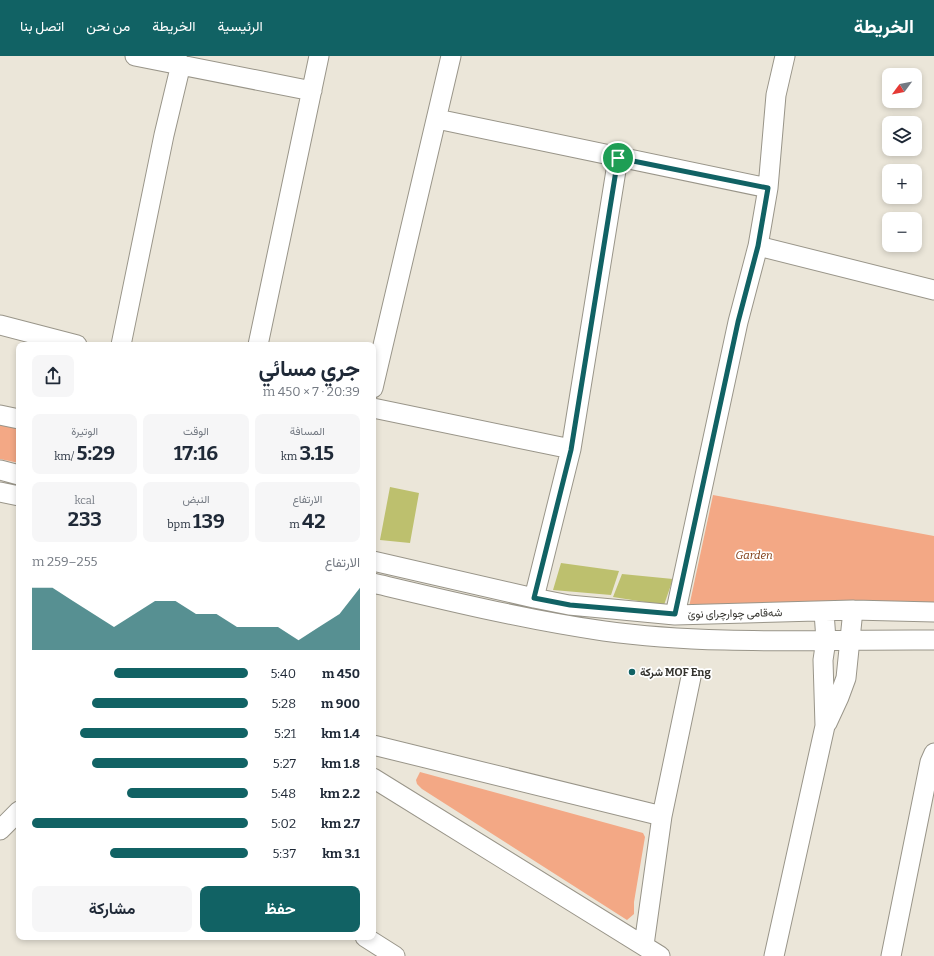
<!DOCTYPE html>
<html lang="ar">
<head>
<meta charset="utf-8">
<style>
	body { margin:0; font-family:Bitter,Vazirmatn,serif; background:#f6f6f7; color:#1f2937; direction:rtl; height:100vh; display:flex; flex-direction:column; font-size:15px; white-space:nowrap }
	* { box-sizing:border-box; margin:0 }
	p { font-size:13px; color:#747a83 }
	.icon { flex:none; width:22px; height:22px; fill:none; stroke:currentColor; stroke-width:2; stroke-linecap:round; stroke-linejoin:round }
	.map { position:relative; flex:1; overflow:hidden; direction:ltr }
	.sheet { position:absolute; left:16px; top:286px; width:360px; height:598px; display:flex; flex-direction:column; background:#fff; border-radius:8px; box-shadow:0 2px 6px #0003; direction:rtl }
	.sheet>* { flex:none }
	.needle { width:26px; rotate:238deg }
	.buttons { position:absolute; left:882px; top:12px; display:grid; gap:8px }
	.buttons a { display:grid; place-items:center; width:40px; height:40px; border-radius:8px; background:#fff; box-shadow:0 2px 6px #0003; font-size:20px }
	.pin { position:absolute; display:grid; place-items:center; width:34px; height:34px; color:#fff; margin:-17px; border:2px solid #fff; border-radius:50%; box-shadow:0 1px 4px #0007 }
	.round { display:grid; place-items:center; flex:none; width:42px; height:42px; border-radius:8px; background:#f6f6f7 }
	.overview { display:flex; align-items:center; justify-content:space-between; height:68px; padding:0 16px }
	h1 { font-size:22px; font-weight:700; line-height:30px }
	.metrics { display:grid; grid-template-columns:repeat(3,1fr); gap:6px; height:68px; padding:4px 16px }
	.metrics div { display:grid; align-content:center; border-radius:8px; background:#f6f6f7; text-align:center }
	.metrics b { font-size:20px; font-weight:700 }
	.metrics small { font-size:11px; font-weight:400 }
	.metrics p { font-size:11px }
	.chart { height:112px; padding:8px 16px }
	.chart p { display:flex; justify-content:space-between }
	.chart svg { width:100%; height:72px; margin-top:4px; fill:#116264; opacity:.7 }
	.primary-button { display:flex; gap:8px; margin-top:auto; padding:8px 16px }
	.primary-button a { flex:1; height:46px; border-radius:8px; background:#116264; color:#fff; font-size:16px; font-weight:700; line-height:46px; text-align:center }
	.primary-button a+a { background:#f6f6f7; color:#1f2937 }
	ul { padding:0 16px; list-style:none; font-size:13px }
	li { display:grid; grid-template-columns:64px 48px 1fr; align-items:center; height:30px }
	li i { height:10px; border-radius:5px; background:#116264 }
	header { display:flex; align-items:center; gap:24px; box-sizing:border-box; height:56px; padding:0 20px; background:#116264; color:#fff }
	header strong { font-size:19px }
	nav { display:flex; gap:22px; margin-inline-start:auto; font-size:14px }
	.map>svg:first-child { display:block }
	.green { fill:#f3a885 }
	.building { fill:#bdc06e }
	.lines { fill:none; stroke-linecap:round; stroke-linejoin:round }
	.minor-casing { stroke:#999589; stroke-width:21 }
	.minor { stroke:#fff; stroke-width:19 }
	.route-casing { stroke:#fff; stroke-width:8 }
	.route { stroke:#116264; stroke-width:5 }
	.poi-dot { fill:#116264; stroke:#fff; stroke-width:1.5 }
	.labels { text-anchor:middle; stroke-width:3.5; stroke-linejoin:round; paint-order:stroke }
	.park-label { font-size:11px; font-style:italic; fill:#7a340b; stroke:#fff }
	.street-label { font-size:11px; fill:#33322d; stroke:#fff }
	.poi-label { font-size:11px; font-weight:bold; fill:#33322d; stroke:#fff; text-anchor:start }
</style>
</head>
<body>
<header>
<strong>الخريطة</strong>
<nav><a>الرئيسية</a><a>الخريطة</a><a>من نحن</a><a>اتصل بنا</a></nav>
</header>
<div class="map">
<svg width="934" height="900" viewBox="0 0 934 900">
	<rect width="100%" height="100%" fill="#ebe6d9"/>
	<path class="green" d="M0,368L19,372V407L0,403Z
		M713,439L934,480V553L689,551Z
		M420,716L643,777L645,781L634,846V858L627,864L422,733L417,728L416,724Z"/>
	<path class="building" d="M390,431L419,437L410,487L380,484Z
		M561,507L619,515L611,539L553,534Z
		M622,518L673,523L664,549L613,541Z"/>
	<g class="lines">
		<defs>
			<path id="minor" d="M135,0L312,35
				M437,63L768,132
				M758,190L934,234
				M0,269L77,289
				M121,289L164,79L181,8
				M258,289L319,0
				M373,332L451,0
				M373,352L571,393
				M0,359L19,363
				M0,414L19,419
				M0,436L19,440
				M373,505L534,542L569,549L612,553L675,559L853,554L934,556
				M373,527C449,545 527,564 604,575C713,590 825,583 934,584
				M534,542L571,393L618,102
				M675,559L738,266L758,190L768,132L776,39L785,0
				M827,667L839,641L846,622L853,554
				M373,689L662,760
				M373,722L660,900
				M0,774L19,755
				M365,881L395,900
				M644,889L662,760L691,621
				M774,900L825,670L823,604L826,584L824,556
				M891,900L930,706L934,697"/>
		</defs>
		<use href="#minor" class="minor-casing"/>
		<use href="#minor" class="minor"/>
	</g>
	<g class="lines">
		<defs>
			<path id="route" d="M618,102L768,132L758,190L738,266L675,558L570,549L534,542L571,394Z"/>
		</defs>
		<use href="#route" class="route-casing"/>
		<use href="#route" class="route"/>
	</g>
	<circle class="poi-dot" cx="632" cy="616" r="4"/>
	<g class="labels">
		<g class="park-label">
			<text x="754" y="503">Garden</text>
		</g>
		<g class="street-label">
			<text transform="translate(735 557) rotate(-1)" y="4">شەقامی چوارچرای نوێ</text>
		</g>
		<g class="poi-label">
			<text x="640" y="620">شركة MOF Eng</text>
		</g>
	</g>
</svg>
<div class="buttons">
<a><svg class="needle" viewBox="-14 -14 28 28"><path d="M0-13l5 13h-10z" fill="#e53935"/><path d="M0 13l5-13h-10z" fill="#747a83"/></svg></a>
<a><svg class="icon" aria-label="layers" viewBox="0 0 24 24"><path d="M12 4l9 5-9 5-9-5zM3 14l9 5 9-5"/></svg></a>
<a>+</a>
<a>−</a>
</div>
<div class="pin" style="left:618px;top:102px;background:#1e9e55"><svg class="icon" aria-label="arrive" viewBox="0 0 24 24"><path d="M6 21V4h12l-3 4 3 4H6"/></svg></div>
<section class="sheet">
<div class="overview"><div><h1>جري مسائي</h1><p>20:39 · 7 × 450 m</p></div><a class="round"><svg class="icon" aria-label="share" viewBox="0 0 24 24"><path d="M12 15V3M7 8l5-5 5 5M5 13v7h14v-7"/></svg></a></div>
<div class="metrics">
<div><p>المسافة</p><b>3.15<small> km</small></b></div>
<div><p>الوقت</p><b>17:16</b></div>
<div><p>الوتيرة</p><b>5:29<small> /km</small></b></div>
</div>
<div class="metrics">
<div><p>الارتفاع</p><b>42<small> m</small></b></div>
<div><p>النبض</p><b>139<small> bpm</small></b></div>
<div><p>kcal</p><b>233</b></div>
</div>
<div class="chart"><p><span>الارتفاع</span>255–259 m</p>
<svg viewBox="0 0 160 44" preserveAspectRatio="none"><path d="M0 44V6L10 6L20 14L30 22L40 30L50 22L60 14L70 14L80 22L90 22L100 30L110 30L120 30L130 38L140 30L150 22L160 6V44z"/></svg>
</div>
<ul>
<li><b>450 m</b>5:40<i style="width:62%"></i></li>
<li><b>900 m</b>5:28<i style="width:72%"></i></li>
<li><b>1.4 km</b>5:21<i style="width:78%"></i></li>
<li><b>1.8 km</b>5:27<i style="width:72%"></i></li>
<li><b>2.2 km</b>5:48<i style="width:56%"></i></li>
<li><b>2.7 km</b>5:02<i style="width:100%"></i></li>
<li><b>3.1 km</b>5:37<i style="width:64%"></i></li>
</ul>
<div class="primary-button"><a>حفظ</a><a>مشاركة</a></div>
</section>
</div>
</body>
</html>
